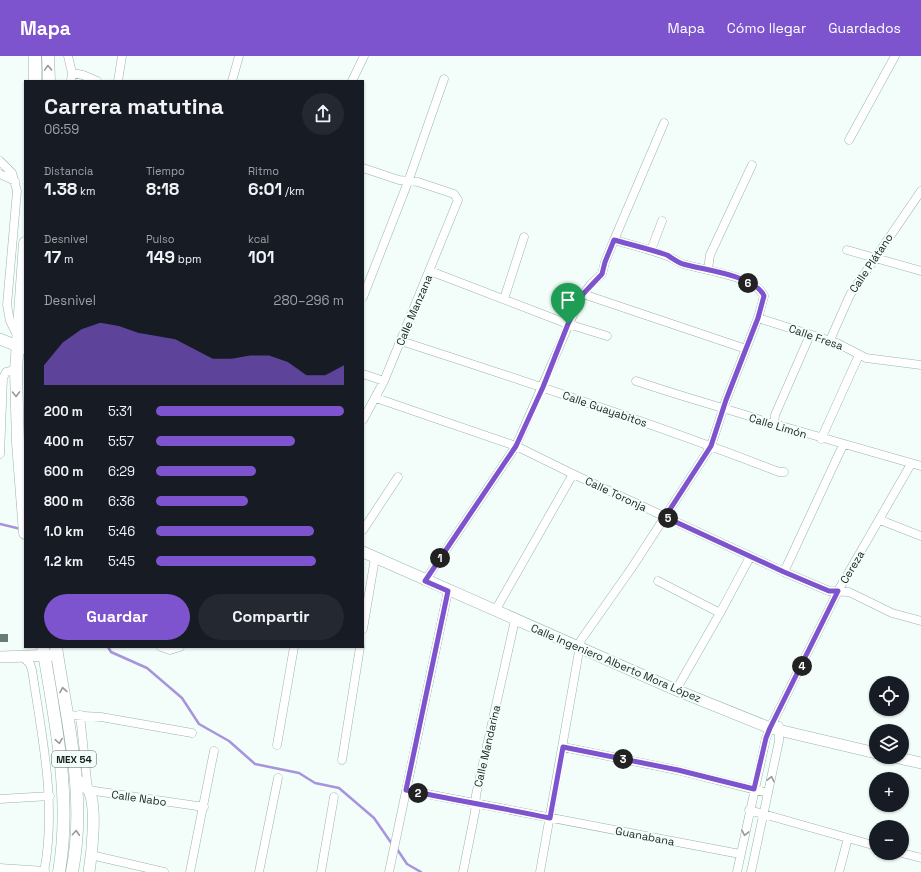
<!DOCTYPE html>
<html lang="es">
<head>
<meta charset="utf-8">
<style>
	body { margin:0; font-family:"Space Grotesk",sans-serif; background:#242831; color:#f1f3f6; height:100vh; display:flex; flex-direction:column; font-size:15px; white-space:nowrap }
	* { box-sizing:border-box; margin:0 }
	p { font-size:13px; color:#9ea1a6 }
	.icon { flex:none; width:22px; height:22px; fill:none; stroke:currentColor; stroke-width:2; stroke-linecap:round; stroke-linejoin:round }
	.map { position:relative; flex:1; overflow:hidden }
	.drawer { position:absolute; left:24px; top:24px; width:340px; height:568px; display:flex; flex-direction:column; background:#171b24; border-radius:0px; box-shadow:0 1px 3px #0004 }
	.drawer>* { flex:none }
	.controls { position:absolute; left:869px; top:620px; display:grid; gap:8px }
	.controls a { display:grid; place-items:center; width:40px; height:40px; border-radius:50%; background:#171b24; box-shadow:0 1px 3px #0004; font-size:20px }
	.pin { position:absolute; display:grid; place-items:center; width:34px; height:34px; color:#fff; margin:-41px -17px; border-radius:50% 50% 50% 0; rotate:-45deg; box-shadow:0 0 4px #0007 }
	.pin .icon { rotate:45deg }
	.km { position:absolute; width:20px; height:20px; margin:-10px; border-radius:50%; background:#222; color:#fff; font-size:11px; line-height:20px; text-align:center }
	.round { display:grid; place-items:center; flex:none; width:42px; height:42px; border-radius:21px; background:#242831 }
	.headline { display:flex; align-items:center; justify-content:space-between; height:68px; padding:0 20px }
	h1 { font-size:22px; font-weight:600; line-height:30px }
	.figures { display:grid; grid-template-columns:repeat(3,1fr); gap:6px; height:68px; padding:4px 20px }
	.figures div { display:grid; align-content:center }
	.figures b { font-size:17px; font-weight:600 }
	.figures small { font-size:11px; font-weight:400 }
	.figures p { font-size:11px }
	.chart { height:112px; padding:8px 20px }
	.chart p { display:flex; justify-content:space-between }
	.chart svg { width:100%; height:72px; margin-top:4px; fill:#7d54ce; opacity:.7 }
	.cta { display:flex; gap:8px; margin-top:auto; padding:8px 20px }
	.cta a { flex:1; height:46px; border-radius:24px; background:#7d54ce; color:#fff; font-size:16px; font-weight:600; line-height:46px; text-align:center }
	.cta a+a { background:#242831; color:#f1f3f6 }
	ul { padding:0 20px; list-style:none; font-size:13px }
	li { display:grid; grid-template-columns:64px 48px 1fr; align-items:center; height:30px }
	li i { height:10px; border-radius:5px; background:#7d54ce }
	header { display:flex; align-items:center; gap:24px; box-sizing:border-box; height:56px; padding:0 20px; background:#7d54ce; color:#fff }
	header strong { font-size:19px }
	nav { display:flex; gap:22px; margin-inline-start:auto; font-size:14px }
	.map>svg:first-child { display:block }
	.lines { fill:none; stroke-linecap:round; stroke-linejoin:round }
	.stream { stroke:#a694dc; stroke-width:2.5 }
	.building { fill:#647e75 }
	.street-casing { stroke:#99b5ab; stroke-width:9 }
	.secondary-casing { stroke:#99b5ab; stroke-width:12 }
	.primary-casing { stroke:#99b5ab; stroke-width:13 }
	.street { stroke:#fff; stroke-width:8 }
	.secondary { stroke:#fff; stroke-width:11 }
	.primary { stroke:#fff; stroke-width:12 }
	.oneway { stroke:#969b99 }
	.route-casing { stroke:#fff; stroke-width:8 }
	.route { stroke:#7d54ce; stroke-width:5 }
	.labels { text-anchor:middle; stroke-width:4; stroke-linejoin:round; paint-order:stroke }
	.shield { fill:#f3fefa; stroke:#58635f; stroke-width:1 }
	.shield-label { font-size:10px; font-weight:bold; fill:#16211d }
	.street-label { font-size:11px; fill:#16211d; stroke:#f3fefa }
</style>
</head>
<body>
<header>
<strong>Mapa</strong>
<nav><a>Mapa</a><a>Cómo llegar</a><a>Guardados</a></nav>
</header>
<div class="map">
<svg width="921" height="816" viewBox="0 0 921 816">
	<rect width="100%" height="100%" fill="#f3fefa"/>
	<g class="lines">
		<path class="stream" d="M0,468L21,473
			M108,591L111,596L147,612L182,642L199,668L229,685L255,708L299,717L315,727L339,732L374,762L392,788
			M397,793L407,808L421,816"/>
	</g>
	<path class="building" d="M0,578H8V586H0Z"/>
	<g class="lines">
		<defs>
			<path id="street" d="M68,0L72,17L71,25
				M72,17L83,19L97,25
				M118,25L122,0
				M232,25L239,0
				M352,25L364,0
				M849,84L895,0
				M0,105L12,117L17,135L7,249L10,265L17,279
				M363,112L399,124L418,126L454,138L458,144L384,325L363,364
				M0,118L15,125
				M651,194L662,165
				M847,194L921,215
				M708,213L710,199L752,109
				M430,215L568,268L607,280
				M583,238L746,293
				M363,241L408,126L444,23
				M504,243L524,181
				M758,262L837,287L866,302L921,309
				M830,284L850,239L921,135
				M401,285C528,326 655,368 779,416H784
				M363,318L384,325
				M636,325C674,338 713,349 752,361C761,364 768,367 778,369L921,410
				M376,342L516,390L573,418L784,516L829,535L849,536L892,557L921,565
				M774,368L775,359L810,279
				M821,383L859,299
				M0,398L3,322L6,316L16,314
				M880,464L921,480
				M363,474L398,421
				M784,516L843,389
				M425,525L516,390L580,243L591,228L602,218L605,206L614,184L664,67
				M658,525L720,557
				M495,555L573,418
				M363,573L375,502
				M161,591L170,594L180,591
				M22,600L30,608L32,614C42,681 57,748 44,816
				M676,634L720,557L750,501
				M68,659L101,661L192,677
				M80,659L88,734L204,751
				M277,689L294,591
				M563,691L677,714L768,737
				M342,704L360,591
				M406,734L740,798
				M0,743L50,740
				M749,754L876,790
				M902,797L921,802
				M91,799L164,816
				M0,812L45,815
				M190,816L214,695
				M259,816L278,722
				M321,816L334,741
				M389,816L448,535
				M463,816L475,756L476,739L515,564
				M540,816L581,584L631,513L711,390L726,344L758,262L764,240C755,220 703,214 683,208C677,206 673,202 667,200C649,193 632,189 614,184
				M737,816L766,682L770,672L838,535L911,408
				M751,816L779,685V670
				M839,816L848,782"/>
			<path id="secondary" d="M0,283L25,293
				M363,496L676,634L770,672L876,697
				M0,601L57,599
				M894,701L921,707
				M77,724C81,727 87,731 89,735C97,750 92,798 89,816"/>
			<path id="primary" d="M35,0V25
				M48,0L49,25
				M25,187L16,314L18,387L25,477
				M43,591C55,666 72,740 59,816
				M56,591C67,666 87,740 72,816"/>
		</defs>
		<use href="#street" class="street-casing"/>
		<use href="#secondary" class="secondary-casing"/>
		<use href="#primary" class="primary-casing"/>
		<use href="#street" class="street"/>
		<use href="#secondary" class="secondary"/>
		<use href="#primary" class="primary"/>
	</g>
	<defs><path id="oneway-chevron" d="M-2-3.5L2.5 0L-2 3.5" fill="none" stroke-width="1.6" stroke-linecap="round" stroke-linejoin="round"/></defs>
	<g class="oneway">
		<use href="#oneway-chevron" transform="translate(48 12) rotate(-92)"/>
		<use href="#oneway-chevron" transform="translate(16 338) rotate(89)"/>
		<use href="#oneway-chevron" transform="translate(63 634) rotate(-100)"/>
		<use href="#oneway-chevron" transform="translate(59 685) rotate(81)"/>
		<use href="#oneway-chevron" transform="translate(771 723) rotate(-78)"/>
		<use href="#oneway-chevron" transform="translate(76 777) rotate(-86)"/>
		<use href="#oneway-chevron" transform="translate(745 777) rotate(102)"/>
	</g>
	<g class="lines">
		<defs>
			<path id="route" d="M614,184C632,189 649,193 667,199C672,202 677,206 683,208C703,214 755,219 764,240L758,262L726,344L711,390L665,461L784,516L829,535H838L770,672L766,682L754,733L678,714L563,691L550,762C502,752 454,744 406,734L448,535L425,525L516,390L543,331L568,268L583,238L602,218L605,206Z"/>
		</defs>
		<use href="#route" class="route-casing"/>
		<use href="#route" class="route"/>
	</g>
	<g class="labels">
		<rect class="shield" x="52" y="695" width="44" height="16" rx="3"/>
		<g class="shield-label">
			<text x="74" y="707">MEX 54</text>
		</g>
		<g class="street-label">
			<text transform="translate(871 207) rotate(-56)" y="4">Calle Plátano</text>
			<text transform="translate(414 254) rotate(-67)" y="4">Calle Manzana</text>
			<text transform="translate(816 281) rotate(19)" y="4">Calle Fresa</text>
			<text transform="translate(605 353) rotate(19)" y="4">Calle Guayabitos</text>
			<text transform="translate(778 370) rotate(17)" y="4">Calle Limón</text>
			<text transform="translate(616 438) rotate(25)" y="4">Calle Toronja</text>
			<text transform="translate(852 511) rotate(-59)" y="4">Cereza</text>
			<text transform="translate(616 607) rotate(23)" y="4">Calle Ingeniero Alberto Mora López</text>
			<text transform="translate(487 690) rotate(-77)" y="4">Calle Mandarina</text>
			<text transform="translate(139 742) rotate(8)" y="4">Calle Nabo</text>
			<text transform="translate(645 780) rotate(11)" y="4">Guanabana</text>
		</g>
	</g>
</svg>
<div class="controls">
<a><svg class="icon" aria-label="locate" viewBox="0 0 24 24"><circle cx="12" cy="12" r="6"/><path d="M12 2v4M12 18v4M2 12h4M18 12h4"/></svg></a>
<a><svg class="icon" aria-label="layers" viewBox="0 0 24 24"><path d="M12 4l9 5-9 5-9-5zM3 14l9 5 9-5"/></svg></a>
<a>+</a>
<a>−</a>
</div>
<div class="pin" style="left:568px;top:268px;background:#1e9e55"><svg class="icon" aria-label="arrive" viewBox="0 0 24 24"><path d="M6 21V4h12l-3 4 3 4H6"/></svg></div>
<b class="km" style="left:440px;top:502px">1</b>
<b class="km" style="left:418px;top:737px">2</b>
<b class="km" style="left:623px;top:703px">3</b>
<b class="km" style="left:802px;top:610px">4</b>
<b class="km" style="left:668px;top:462px">5</b>
<b class="km" style="left:748px;top:227px">6</b>
<section class="drawer">
<div class="headline"><div><h1>Carrera matutina</h1><p>06:59</p></div><a class="round"><svg class="icon" aria-label="share" viewBox="0 0 24 24"><path d="M12 15V3M7 8l5-5 5 5M5 13v7h14v-7"/></svg></a></div>
<div class="figures">
<div><p>Distancia</p><b>1.38<small> km</small></b></div>
<div><p>Tiempo</p><b>8:18</b></div>
<div><p>Ritmo</p><b>6:01<small> /km</small></b></div>
</div>
<div class="figures">
<div><p>Desnivel</p><b>17<small> m</small></b></div>
<div><p>Pulso</p><b>149<small> bpm</small></b></div>
<div><p>kcal</p><b>101</b></div>
</div>
<div class="chart"><p><span>Desnivel</span>280–296 m</p>
<svg viewBox="0 0 160 44" preserveAspectRatio="none"><path d="M0 44V32L10 18L20 10L30 6L40 8L50 12L60 14L70 16L80 22L90 28L100 28L110 26L120 26L130 30L140 38L150 38L160 32V44z"/></svg>
</div>
<ul>
<li><b>200 m</b>5:31<i style="width:100%"></i></li>
<li><b>400 m</b>5:57<i style="width:74%"></i></li>
<li><b>600 m</b>6:29<i style="width:53%"></i></li>
<li><b>800 m</b>6:36<i style="width:49%"></i></li>
<li><b>1.0 km</b>5:46<i style="width:84%"></i></li>
<li><b>1.2 km</b>5:45<i style="width:85%"></i></li>
</ul>
<div class="cta"><a>Guardar</a><a>Compartir</a></div>
</section>
</div>
</body>
</html>
